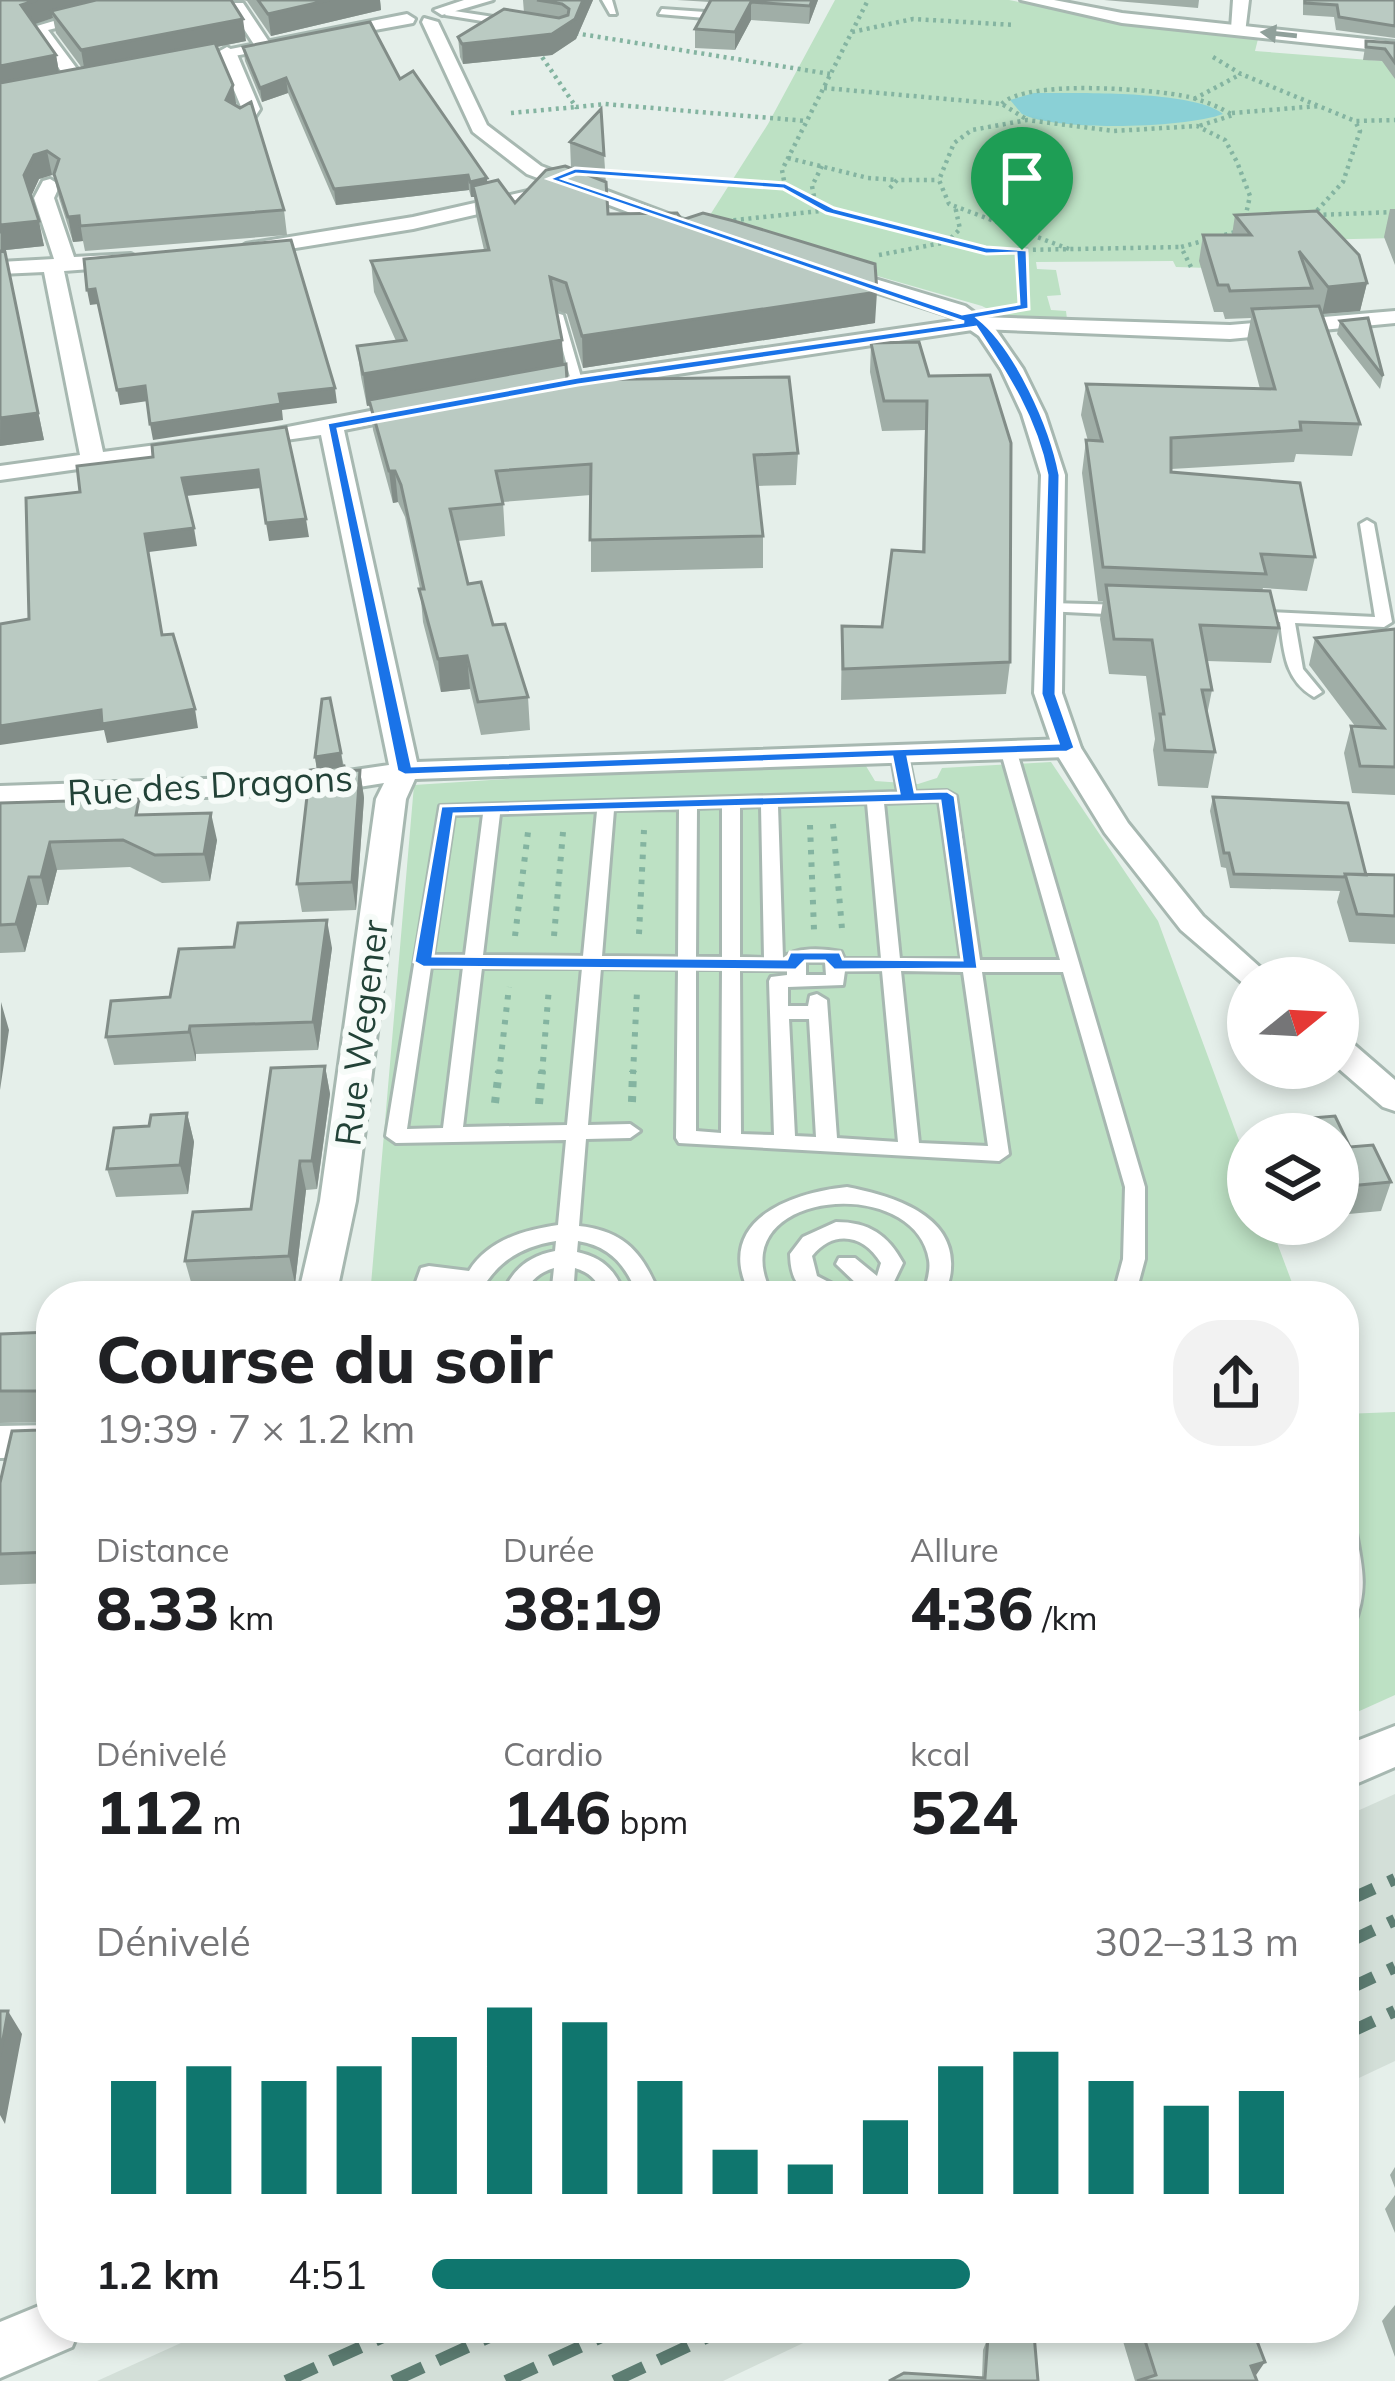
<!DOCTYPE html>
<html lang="fr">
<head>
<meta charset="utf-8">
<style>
	body { margin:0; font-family:Mulish,sans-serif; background:#f2f2f2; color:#202124; height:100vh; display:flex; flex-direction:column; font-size:45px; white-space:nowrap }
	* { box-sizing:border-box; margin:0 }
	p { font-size:39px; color:#757577 }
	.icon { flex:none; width:66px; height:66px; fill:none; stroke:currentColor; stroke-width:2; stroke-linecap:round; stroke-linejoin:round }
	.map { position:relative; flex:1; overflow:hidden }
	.sheet { position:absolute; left:36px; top:1281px; width:1323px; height:1062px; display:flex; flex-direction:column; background:#fff; border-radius:48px; box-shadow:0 6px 18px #0003 }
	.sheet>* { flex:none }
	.needle { width:78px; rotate:72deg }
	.fabs { position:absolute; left:1227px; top:957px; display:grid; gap:24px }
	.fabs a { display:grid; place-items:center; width:132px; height:132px; border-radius:50%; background:#fff; box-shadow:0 6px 18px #0003; font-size:60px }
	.pin { position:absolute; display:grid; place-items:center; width:102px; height:102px; color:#fff; margin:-123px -51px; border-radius:50% 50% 50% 0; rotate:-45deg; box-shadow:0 0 12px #0007 }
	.pin .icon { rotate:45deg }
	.round { display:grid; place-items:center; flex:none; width:126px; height:126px; border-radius:48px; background:#f2f2f2 }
	.overview { display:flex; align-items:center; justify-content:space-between; height:204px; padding:0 60px }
	h1 { font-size:66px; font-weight:800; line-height:90px }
	.stats { display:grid; grid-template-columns:repeat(3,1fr); gap:18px; height:204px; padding:12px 60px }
	.stats div { display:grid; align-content:center }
	.stats b { font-size:60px; font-weight:800 }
	.stats small { font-size:33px; font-weight:400 }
	.stats p { font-size:33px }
	.chart { height:336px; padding:24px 60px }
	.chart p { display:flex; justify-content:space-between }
	.chart svg { width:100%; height:216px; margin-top:12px; stroke:#0f766e; stroke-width:6 }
	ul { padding:0 60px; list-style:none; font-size:39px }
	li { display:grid; grid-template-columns:192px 144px 1fr; align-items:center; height:90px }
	li i { height:30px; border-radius:15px; background:#0f766e }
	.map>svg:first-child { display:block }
	.built { fill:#d3dfd8 }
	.green { fill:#bde1c4 }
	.water { fill:#8ad0d6 }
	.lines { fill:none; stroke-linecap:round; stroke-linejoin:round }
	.service-casing { stroke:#a7b8b1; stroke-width:6 }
	.minor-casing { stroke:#a7b8b1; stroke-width:6 }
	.tertiary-casing { stroke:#a7b8b1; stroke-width:6 }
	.path-far2 { stroke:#84b4a1; stroke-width:4.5; stroke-dasharray:3 4.5; stroke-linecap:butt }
	.path-far1 { stroke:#84b4a1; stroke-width:6; stroke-dasharray:4.5 8; stroke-linecap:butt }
	.path { stroke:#84b4a1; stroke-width:8; stroke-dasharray:6 9; stroke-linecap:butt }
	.service { fill:#fff; fill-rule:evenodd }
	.minor { fill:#fff; fill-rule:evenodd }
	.tertiary { fill:#fff; fill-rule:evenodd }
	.rail { stroke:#5d7d72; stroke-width:12; stroke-dasharray:33 16; stroke-linecap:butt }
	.wall { fill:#a0aea7; fill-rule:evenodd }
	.shaded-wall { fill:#828d88 }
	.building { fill:#bacac2; stroke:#828d88; stroke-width:3 }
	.oneway { fill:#90a09b }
	.route { fill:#1a73e8; stroke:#fff; stroke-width:3; fill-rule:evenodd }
	.labels { text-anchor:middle; stroke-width:12; stroke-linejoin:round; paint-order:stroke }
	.street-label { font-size:36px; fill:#224237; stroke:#f6fbf8 }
</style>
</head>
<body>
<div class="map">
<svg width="1395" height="2381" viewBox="0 0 1395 2381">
	<rect width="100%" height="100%" fill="#e5efea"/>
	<path class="built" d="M1395,1794V2061L1344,2085V1817Z
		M214,2328H835L723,2381H97Z"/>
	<path class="green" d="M835,0H1009L1118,22L1259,35L1255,51L1395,62V238L1232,242L1208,268L1176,267L1173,261L1036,262L1037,269L1056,270L1061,295L1047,296L1051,310L1066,311L1067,319L1001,316L982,306L703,226L768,124Z
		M1051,762L1158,921L1248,1165V1224H1270L1297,1296H370L414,785L631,771L866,766L875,781L918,784L937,778L942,768Z
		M1395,1412V1695L1344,1718V1414Z"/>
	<path class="water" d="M1034,93C1074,93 1196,90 1223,114C1186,128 1057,132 1022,114C1020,112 1012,102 1010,100Z"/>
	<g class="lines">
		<defs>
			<path id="service" d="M602,0H612L616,14H610Z
				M662,9L705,12L710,15L705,18L659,14Z
				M448,10L513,20L518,23L513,26L445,15Z
				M553,312L563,315L583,384L571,381Z
				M1367,520L1374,524L1392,622L1384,627L1295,623L1303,669L1322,692L1314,697C1285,680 1284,653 1280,622L1249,621L1241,616L1249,611L1375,617L1360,524Z
				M1050,603L1127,605L1135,610L1127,615L1045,611V605Z
				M1008,744L1016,749L1145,1187V1259L1135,1296H1113L1123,1259L1125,1187L1063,972H982L1009,1154L999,1161L679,1143L676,1138L678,969L601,968L588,1125L630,1124L640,1131L630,1138L586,1139L579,1226C626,1231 644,1255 660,1296H638C627,1267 611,1246 578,1241L577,1252C604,1258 616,1271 625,1296H603C598,1281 591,1273 575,1268L573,1296H551L554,1268C538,1273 530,1281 523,1296H501C513,1270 526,1257 555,1251L556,1241C519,1247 495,1263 478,1296H456L461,1287L437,1283L433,1296H411L421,1268L429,1266L469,1271C488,1240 524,1230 558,1225L566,1140L396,1143L386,1136L440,806L898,792L891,752L899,747L907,752L915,792L947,791L956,796L980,960H1060L1000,749ZM939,801L961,959H900L884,803ZM867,803L881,959H844L841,952C822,948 795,947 783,958L778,806ZM761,806L764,958L740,957V807ZM722,807V957H696L697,808ZM679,809L678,957L602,956L614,810ZM597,811L583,956L483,955L500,814ZM483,814L465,955H433L454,815ZM806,962H825L826,975H806ZM431,967H463L443,1128L407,1129ZM482,968H582L567,1125L463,1127ZM696,969H722L721,1133L696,1131ZM740,970H787V975L771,977L769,981L774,1135L741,1134ZM845,971H882L898,1142L837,1138L827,1000L817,994L810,996L808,1006H788V987L843,985ZM901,971L963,972L988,1146L919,1143ZM789,1019H809L816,1137L795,1136Z
				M847,1187C888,1195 955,1213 951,1268C951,1277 947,1287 945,1296H923C926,1285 931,1271 929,1260C915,1171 715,1191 773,1296H751C712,1223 787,1193 847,1187Z
				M836,1222C869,1222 888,1235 903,1263L891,1288L897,1296H850L859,1286L836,1264L839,1258H855L877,1276L881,1263C864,1235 834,1229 812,1256L817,1276L844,1290L847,1296C813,1296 791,1296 790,1254L803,1237Z
				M1344,1523L1353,1526L1356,1533C1363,1570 1368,1591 1353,1627L1344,1630Z"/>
			<path id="minor" d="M1233,0H1249L1245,33L1231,29Z
				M231,3H243L271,45L269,49H257L229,6Z
				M98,8L106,13L104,16L48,30L86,81L71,85L30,28Z
				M227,47L236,52L260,109L249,126L243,127L234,122L242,109L218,52Z
				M50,179L60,185L54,198L74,257L131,254L141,260L131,266L64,271L103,452L272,430L417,402L429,409L425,414L344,430L417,762L1067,739L1081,748L1067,757L415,779L406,799L356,1201L336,1296H298L320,1201L376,799L384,783L321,793L0,804V786L321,775L389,765L321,435L0,480V466L80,455L44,272L0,274V262L54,259L34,198L43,181Z
				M563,183L570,185V193L413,229L246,256L236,250L246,244L413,217Z
				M1395,311V323L1230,339L979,329L537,395L526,388L537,381L979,317L1230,325Z
				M51,1425V1457L0,1458V1426Z
				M1395,1726V1767L1344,1789V1746Z
				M51,2301V2328H80L72,2347L0,2378V2322Z"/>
			<path id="tertiary" d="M464,0H493L442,15L434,10Z
				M1021,0H1054L1122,13L1395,42V52L1122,23Z
				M407,14L415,19L413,23L174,67L165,62Z
				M424,18L438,22L487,125L541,166L695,224V232H681L527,174L473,132L422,22Z
				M832,266L965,306L994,327L1023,369L1045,414L1065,475L1062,693L1081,748L1128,823L1203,916L1272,978H1248L1245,985L1181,930L1105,833L1053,748L1034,693L1041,475L1022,414L1001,369L979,336L950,316L825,276V268Z
				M1338,1038L1350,1041L1395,1080V1111L1383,1107L1338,1068Z"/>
		</defs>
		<use href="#service" class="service-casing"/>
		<use href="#minor" class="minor-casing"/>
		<use href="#tertiary" class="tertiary-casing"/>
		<path class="path-far2" d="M568,32L830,74
			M852,32L913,19L1015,25
			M538,51L576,107L605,104L806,121
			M1213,57L1241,74L1355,121L1395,120
			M824,88L1002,104L1026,119
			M1194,99L1241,74
			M1002,104C1024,79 1155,89 1189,97C1205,101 1219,107 1233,115L1199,126
			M511,113L576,107
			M1232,113L1319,106
			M788,158L868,178L897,180
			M822,166L812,186L815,202L830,210L986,251L1022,250
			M643,176L785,186
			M890,188L897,180H939
			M813,201L785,186L782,170L868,0
			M1316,215L1395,212
			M1312,216L1343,182L1360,131L1355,121
			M726,221L830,210
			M1069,249L949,204L939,180L954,143L972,130L1027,120L1114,131L1197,126L1225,140L1237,162L1250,196L1244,223
			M879,255L947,242L960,229L955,206
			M1191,267L1181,247L1239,231
			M1025,299L1022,250L1181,247"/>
		<path class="path-far1" d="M833,824L842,929
			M810,825L814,930
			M639,934L644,830
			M515,936L528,832
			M554,936L563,832
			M499,1074L509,987
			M542,1074L549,987
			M633,1074L637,991"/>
		<path class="path" d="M632,1102L633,1071
			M495,1103L499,1071
			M539,1104L542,1071"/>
		<use href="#service" class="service"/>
		<use href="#minor" class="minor"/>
		<use href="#tertiary" class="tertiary"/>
		<path class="rail" d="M1344,1902L1395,1879
			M1344,1944L1395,1920
			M1344,1991L1395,1967
			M1344,2035L1395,2011
			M286,2381L403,2328
			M393,2381L509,2328
			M506,2381L621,2328
			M614,2381L727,2328"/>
	</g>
	<path class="wall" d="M0,0L246,41L217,47L237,106L284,210L287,235L85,251L83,241L73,242L59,198L54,176L52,175L39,179L31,196L44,246L6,250V257L44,440L0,446ZM53,18L56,33L82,68L59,72L56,55L34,24Z
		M243,0H380L381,10L271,36L247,1Z
		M523,0H593L576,39L552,55L463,64L460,57L458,37L524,13Z
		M677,0H818L809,24L751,20L735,50L695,48V29L710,2Z
		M1104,0H1199L1198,8Z
		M1303,0H1395V38L1336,30L1334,17L1303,15Z
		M1366,41L1395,43V79L1382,61L1363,60Z
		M243,47L400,79L487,182L515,203L571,168L570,142L601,109L608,214L682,220L875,323L583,368L567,314L556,310L567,380L798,453L796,485L757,486L763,536V568L591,572V495L503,502L505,536L458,541L468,584L493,625L528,697L530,730L481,735L470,689L441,692L423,622L420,589L405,517L398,502L393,503L373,430L370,405L367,406L361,377L357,346L396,341L374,292L371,261L484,250L476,215L474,197H471L469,190L336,205L288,93L262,102L245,61Z
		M1390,209H1395V265L1384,237Z
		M1235,215L1367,283L1360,311L1322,314L1360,424L1352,456L1296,454L1294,462L1171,469V472L1315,557L1307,591L1263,588L1262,591L1279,628L1271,663L1207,661L1212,690L1207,715L1215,752L1208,788L1158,786L1153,750L1155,739L1146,676L1109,674L1100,619L1103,601H1098L1082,473L1086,440L1088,441L1081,415L1086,384L1260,389L1247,340L1251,318L1225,319L1223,312H1214L1199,261L1203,235H1232Z
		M1340,321L1383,376L1380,389L1337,334Z
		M919,342L1010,662L1006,694L841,700L842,626L882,627L922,552L925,430L882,431L870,372L871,343Z
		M1395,629V795L1352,793L1344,753L1351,726H1355L1309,665L1315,638Z
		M341,753L345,771L360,770L364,798L356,910L302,912L297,884L317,769L315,757Z
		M1213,797L1366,875H1395V944L1349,942L1337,902L1340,891L1230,888L1226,868L1221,867L1210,811Z
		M0,803L143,815L217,840L210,881L162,883L130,867L57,870L48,905H37L25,952L0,953Z
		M332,948L318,1050L196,1054V1061L114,1065L106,1037L170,997Z
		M325,1066L330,1094L317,1189L306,1190L295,1284L193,1289L185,1261L251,1209Z
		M187,1113L194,1142L188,1194L116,1197L107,1169L149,1126Z
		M1335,1116L1350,1147L1373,1145L1391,1182L1381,1211L1338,1215V1134H1273L1276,1121Z
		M51,1332V1583L0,1585V1483L44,1426V1422L0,1423V1334Z
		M1395,2167V2188L1390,2175Z
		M1395,2195V2233L1385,2209Z
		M1395,2305V2357L1382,2321Z
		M1119,2328H1252L1255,2377L1135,2381Z
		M988,2337L1038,2381L982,2378L983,2350Z"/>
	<path class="shaded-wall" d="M37,0H114L51,11L53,18L26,27L21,5Z
		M329,0H380L381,10L271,36L268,14Z
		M583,0H593L576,39L552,55L463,64L462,44L552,34Z
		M812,0H818L809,24L810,6Z
		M751,2V20L735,50V32Z
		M243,19L246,41L85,73L81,50Z
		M56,55L60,78L0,89V66Z
		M286,78L288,93L262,102L260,88Z
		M233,85L237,109L226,100Z
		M47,151L52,175L39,179L30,199L24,175L34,155Z
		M468,175L469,190L336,205L334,189Z
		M487,178L488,194L473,186L474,197H471L470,182Z
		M79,216L83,241L73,242L68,217Z
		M39,221L44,246L6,250V257L44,440L0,446L1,225Z
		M1367,283L1360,311L1322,314L1328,287Z
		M95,289L98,304L90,305L87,290Z
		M877,292L875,323L583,368L582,336Z
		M562,340L564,371L367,406L363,374Z
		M145,386L148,401L120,405L117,390Z
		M335,388L337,403L282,410L283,420L153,440L150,424L279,394Z
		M258,470L261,488L186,496L182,478Z
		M389,471H395L398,502L393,503Z
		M306,519L309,537L269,541L266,523Z
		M194,528L197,546L149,552L145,534Z
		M467,656L470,689L441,692L438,659Z
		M195,709L198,728L107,743L104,730L0,745V726L101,710Z
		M341,753L343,767L317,771L315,757Z
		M360,770L364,798L356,910L352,882Z
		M211,813L217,840L210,881L204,854Z
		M50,842L57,870L48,905L41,877Z
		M29,877L37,905L25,952L16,924Z
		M327,920L332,948L318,1050L313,1022Z
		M1,1002L9,1030L0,1090Z
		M190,1026L196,1054V1061L189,1032Z
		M325,1066L330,1094L317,1189L312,1161Z
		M187,1113L194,1142L188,1194L180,1165Z
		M300,1161L306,1190L295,1284L289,1256Z
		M8,2011L22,2034L5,2124L0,2115V2056Z
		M1265,2362L1252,2381L1251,2366Z"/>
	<path class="building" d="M0,0H37L21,5L56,55L0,66Z
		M96,0H231L243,19L81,50L51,11Z
		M258,0H329L268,14Z
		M537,0H583L575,19L552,34L462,44L458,37L504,9L559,18L568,15L569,9L562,4Z
		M711,0H812L810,6L751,2L735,32L695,29Z
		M1305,0H1395V26L1339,17L1337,5L1305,3Z
		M370,22L400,79L413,71L487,178L470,182L468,175L334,189L286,78L260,88L243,47Z
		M1366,41L1395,43V63L1385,49L1366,47Z
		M215,43L233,85L226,100L240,108L251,102L284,210L80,226L79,216L68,217L54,174L59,159L47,151L34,155L24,175L39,221L1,225L2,232H0V83Z
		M601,109L604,155L570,142Z
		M565,166L606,182L608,214L677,213L682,220L703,213L734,221L875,264L877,292L582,336L566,283L550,277L562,340L363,374L357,346L406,340L371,261L489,250L473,186L498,180L515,203L546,170Z
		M1317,211L1359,255L1367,283L1328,287L1299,251L1312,288L1230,291L1228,285H1218L1203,235H1251L1235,215Z
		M291,240L335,388L279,394L281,404L150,424L145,386L117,390L95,289L87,290L84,259Z
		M0,251L5,252L38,413L0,418Z
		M1319,306L1360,424L1300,422L1301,430L1171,438V472L1300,483L1315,557L1261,554L1266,574L1103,567L1086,440L1102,441L1086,384L1275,389L1252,309Z
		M1368,318L1383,376L1340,321Z
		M919,342L929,376L990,375L1011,443L1010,662L843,669L842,626L882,627L892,550L924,552L927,401H884L871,343Z
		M566,364L567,380L789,377L798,453L754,455L763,536L590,540L591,464L496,471L503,504L450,509L468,584L481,582L493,625L505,624L528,697L478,702L467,656L438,659L419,589H424L401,485L395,471H389L369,400Z
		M286,427L306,519L266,523L258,470L182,478L194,528L145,534L162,635L173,634L195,709L102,724L101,710L0,726V624L29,619L26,498L80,492L77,466L153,457L152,445Z
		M1106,585L1270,591L1279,628L1200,625L1212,690H1202L1215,752L1165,750L1160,714H1164L1152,640L1114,639Z
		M1395,629V767L1360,766L1351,726L1384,728L1315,638Z
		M330,698L341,753L315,757L322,699Z
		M344,766L345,771L360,770L352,882L297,884L310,770Z
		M1213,797L1348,803L1366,875L1345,874V877L1234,874L1229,853H1224Z
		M139,799L136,815L211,813L204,854L155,855L123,840L50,842L41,877H29L16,924L0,925V803Z
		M1345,874L1395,875V916L1357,914Z
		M327,920L313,1022L190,1026L189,1032L106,1037L111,1001L170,997L179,949L234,947L238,923Z
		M325,1066L312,1161H300L289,1256L185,1261L193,1212L251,1209L271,1068Z
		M187,1113L180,1165L107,1169L114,1128L149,1126L151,1115Z
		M1335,1116L1350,1147L1373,1145L1391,1182L1338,1187V1134H1282L1276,1121Z
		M51,1332V1552L0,1554V1483L12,1431L40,1430L44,1426L43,1391H0V1334Z
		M0,2011H8L0,2056Z
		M1141,2328H1252L1265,2362L1251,2366L1257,2381H1137L1156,2375Z
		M1034,2334L1038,2381H889L904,2373L985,2378L988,2337Z"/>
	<defs><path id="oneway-solid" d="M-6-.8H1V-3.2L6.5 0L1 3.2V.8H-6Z" transform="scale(3)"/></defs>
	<use class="oneway" href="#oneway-solid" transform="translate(1279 34) rotate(-174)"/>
	<path class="route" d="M575,168L785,183L834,208L986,247L1027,250L1029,309L978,318C1016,348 1051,427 1060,475L1056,694L1075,748L1067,752L908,757L915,792L947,791L955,796L978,969L834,970L825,961H805L796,970L423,967L414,962L441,806L899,793L892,757L405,775L397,771L327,423L578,377L964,322L548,179ZM576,174L783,189L826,213L986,254L1016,253L1019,304L962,314L563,179ZM976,327C1007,374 1036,418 1047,475L1041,694L1058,743L412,766L338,429L578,385ZM940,801L962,960L843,959L840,952H790L787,959L433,956L454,814Z"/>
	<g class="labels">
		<g class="street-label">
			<text transform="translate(210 785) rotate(-3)" y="13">Rue des Dragons</text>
			<text transform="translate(361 1033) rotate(-83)" y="13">Rue Wegener</text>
		</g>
	</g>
</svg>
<div class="fabs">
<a><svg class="needle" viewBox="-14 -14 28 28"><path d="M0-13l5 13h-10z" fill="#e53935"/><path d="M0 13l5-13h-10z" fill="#757577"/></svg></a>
<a><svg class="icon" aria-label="layers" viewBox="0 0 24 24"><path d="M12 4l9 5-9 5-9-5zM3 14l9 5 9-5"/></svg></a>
</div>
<div class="pin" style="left:1022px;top:250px;background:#1e9e55"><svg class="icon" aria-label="arrive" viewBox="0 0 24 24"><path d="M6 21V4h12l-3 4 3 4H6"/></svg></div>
<section class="sheet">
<div class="overview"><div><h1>Course du soir</h1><p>19:39 · 7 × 1.2 km</p></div><a class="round"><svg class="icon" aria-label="share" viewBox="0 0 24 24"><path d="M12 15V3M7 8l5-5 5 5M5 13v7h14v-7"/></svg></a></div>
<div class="stats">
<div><p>Distance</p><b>8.33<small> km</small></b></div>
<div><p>Durée</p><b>38:19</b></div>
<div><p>Allure</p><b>4:36<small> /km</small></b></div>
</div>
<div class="stats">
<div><p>Dénivelé</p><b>112<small> m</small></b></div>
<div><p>Cardio</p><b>146<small> bpm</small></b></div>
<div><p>kcal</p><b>524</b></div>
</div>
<div class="chart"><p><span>Dénivelé</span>302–313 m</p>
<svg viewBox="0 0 160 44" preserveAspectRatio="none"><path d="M5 44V21M15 44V18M25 44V21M35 44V18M45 44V12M55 44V6M65 44V9M75 44V21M85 44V35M95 44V38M105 44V29M115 44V18M125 44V15M135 44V21M145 44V26M155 44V23"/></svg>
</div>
<ul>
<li><b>1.2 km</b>4:51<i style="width:62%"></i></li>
</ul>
</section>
</div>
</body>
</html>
